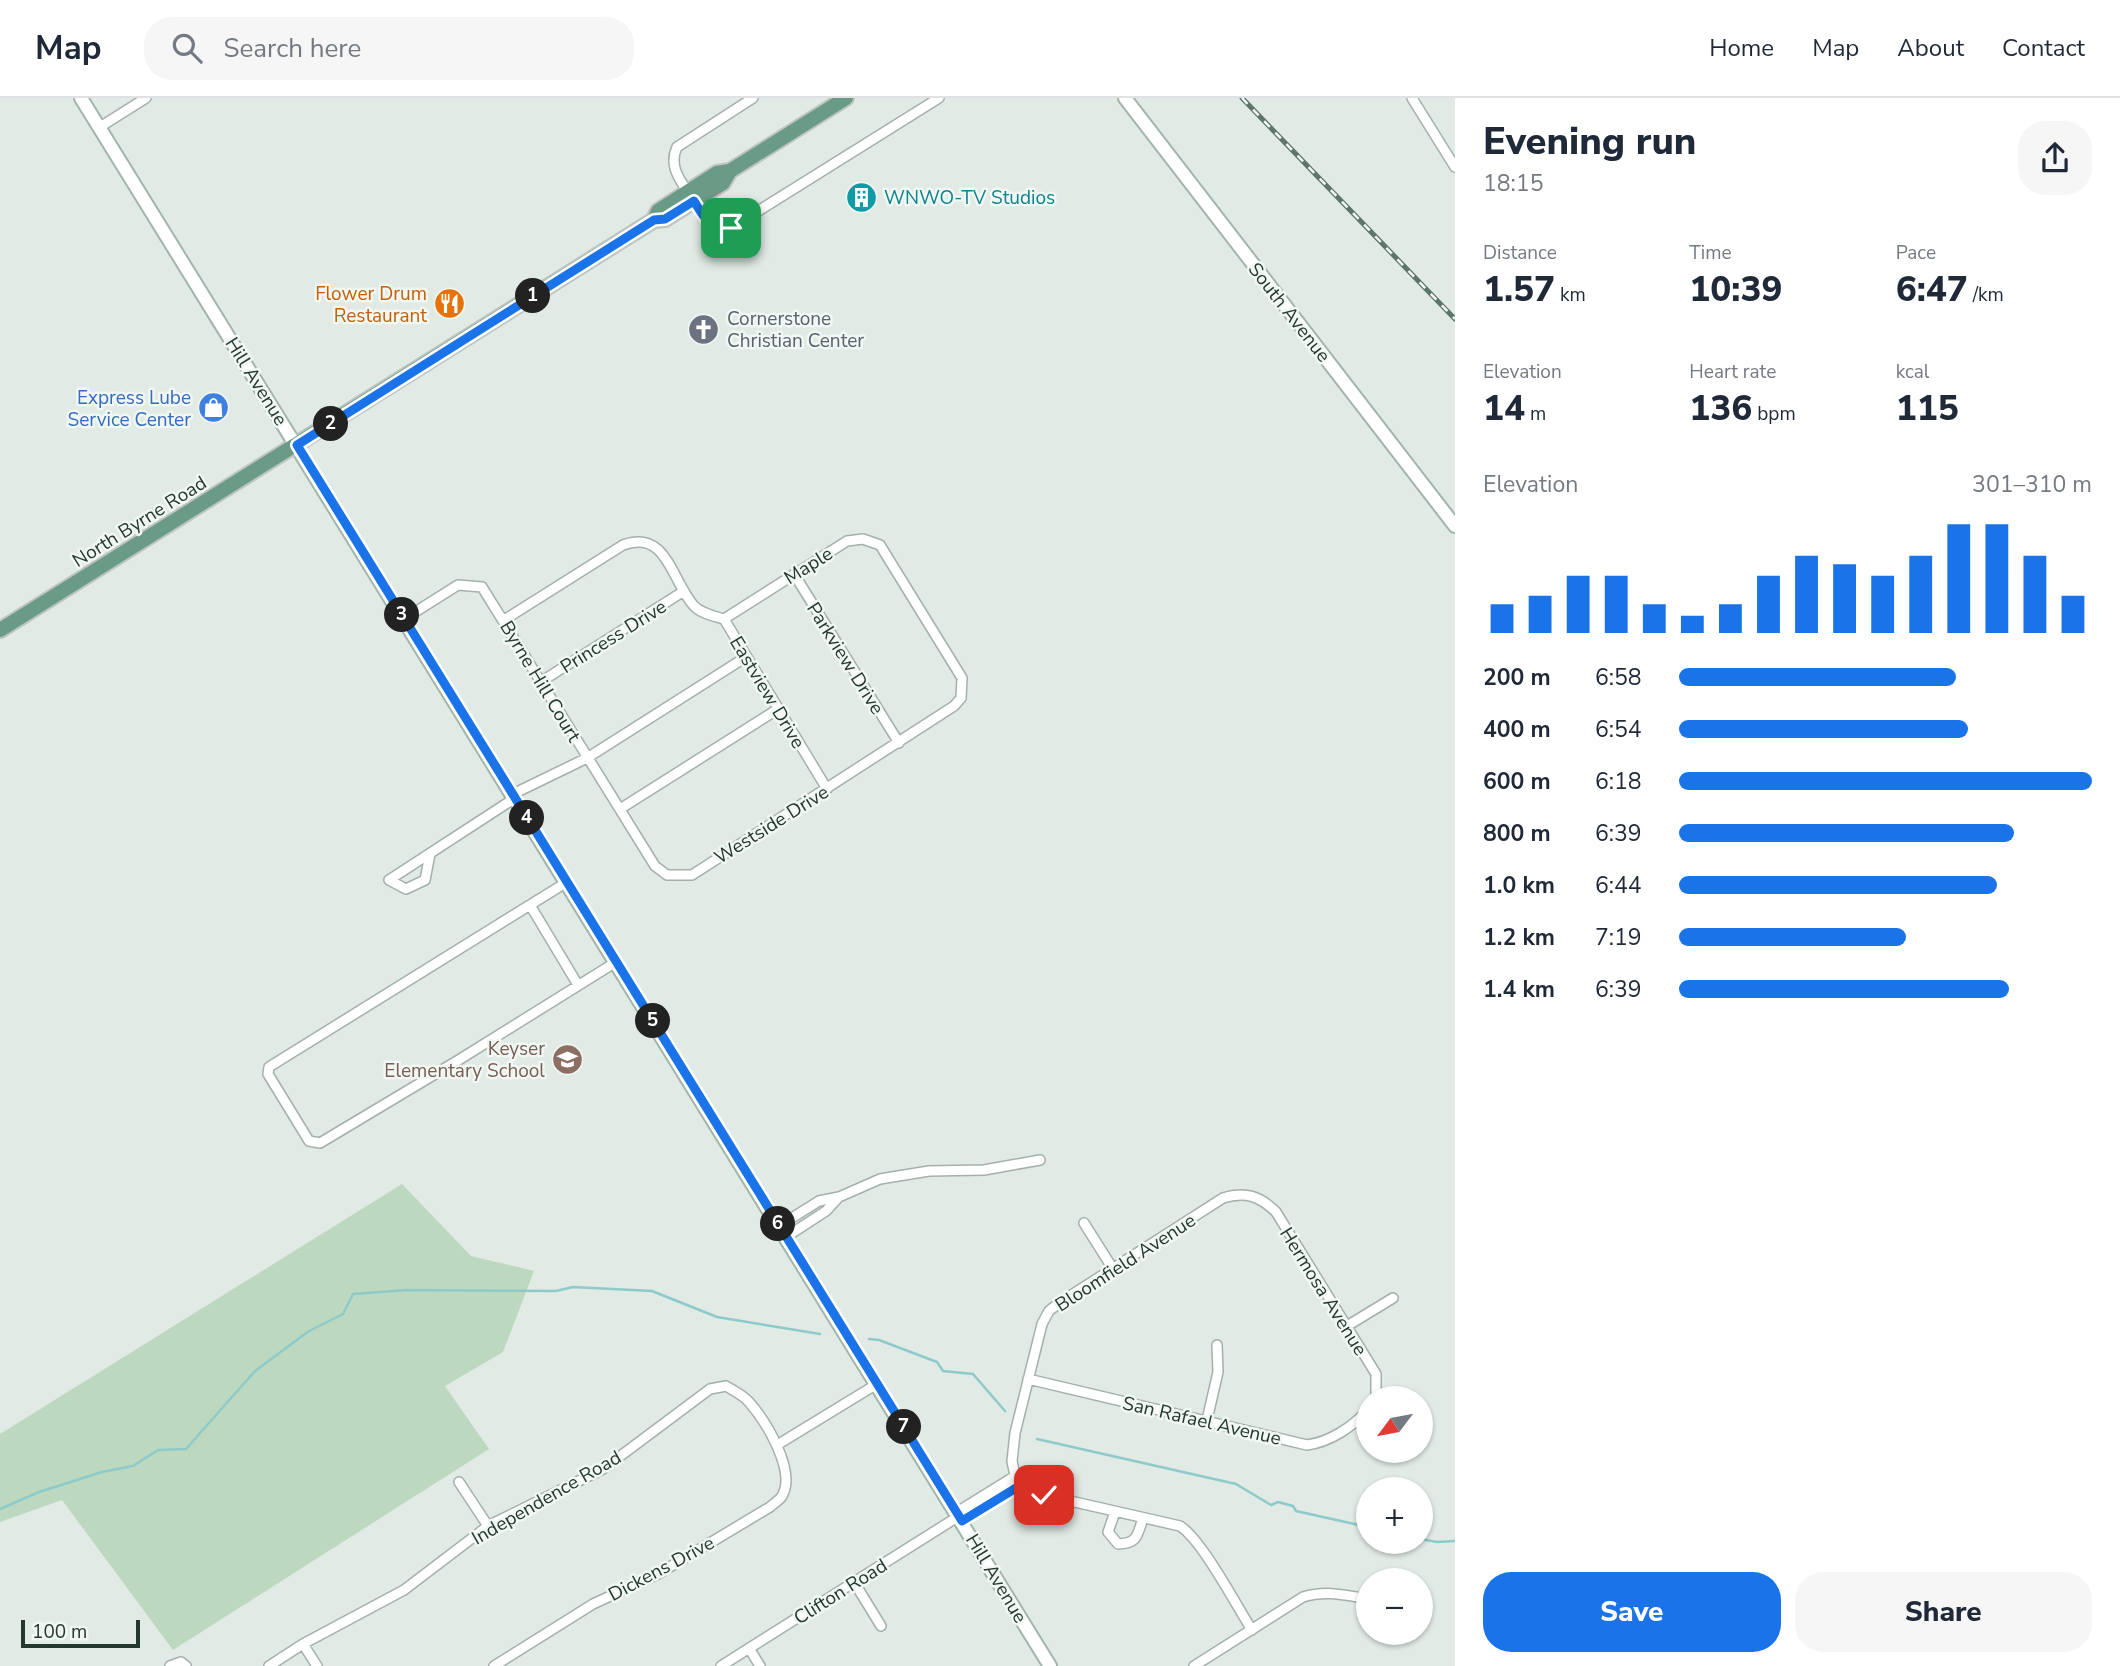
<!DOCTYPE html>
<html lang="en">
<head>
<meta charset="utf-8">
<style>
	body { margin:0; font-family:"Nunito Sans",sans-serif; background:#f6f6f7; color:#1f2937; height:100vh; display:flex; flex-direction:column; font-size:26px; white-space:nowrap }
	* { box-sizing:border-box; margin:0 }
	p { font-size:23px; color:#747a83 }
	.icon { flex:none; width:38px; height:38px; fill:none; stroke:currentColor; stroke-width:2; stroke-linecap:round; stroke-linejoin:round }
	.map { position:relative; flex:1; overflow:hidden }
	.sheet { display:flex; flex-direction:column; background:#fff; width:665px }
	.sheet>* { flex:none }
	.needle { width:46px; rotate:238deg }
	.tools { position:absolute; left:1356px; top:1288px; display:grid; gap:14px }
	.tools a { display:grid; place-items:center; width:77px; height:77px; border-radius:50%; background:#fff; box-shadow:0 2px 5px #0004; font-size:35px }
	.scale { position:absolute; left:21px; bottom:18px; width:119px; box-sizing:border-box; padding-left:7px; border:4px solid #23392f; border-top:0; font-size:19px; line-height:24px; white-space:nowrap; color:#23392f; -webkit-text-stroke:5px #f1f7f3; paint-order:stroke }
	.pin { position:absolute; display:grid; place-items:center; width:60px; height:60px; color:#fff; margin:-30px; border-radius:14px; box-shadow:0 4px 10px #0006 }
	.km { position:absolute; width:35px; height:35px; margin:-18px; border-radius:50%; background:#222; color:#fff; font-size:19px; line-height:35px; text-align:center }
	.round { display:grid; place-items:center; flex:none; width:74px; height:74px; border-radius:28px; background:#f6f6f7 }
	.overview { display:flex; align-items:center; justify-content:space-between; height:119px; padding:0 28px }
	h1 { font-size:38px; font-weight:800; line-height:52px }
	.figures { display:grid; grid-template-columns:repeat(3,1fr); gap:10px; height:119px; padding:7px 28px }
	.figures div { display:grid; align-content:center }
	.figures b { font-size:35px; font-weight:800 }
	.figures small { font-size:19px; font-weight:400 }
	.figures p { font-size:19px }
	.chart { height:196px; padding:14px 28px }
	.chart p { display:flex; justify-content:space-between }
	.chart svg { width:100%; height:126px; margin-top:7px; stroke:#1a73e8; stroke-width:6 }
	.action { display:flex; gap:14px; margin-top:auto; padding:14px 28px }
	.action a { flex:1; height:80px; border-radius:28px; background:#1a73e8; color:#fff; font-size:28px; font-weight:800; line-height:80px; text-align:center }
	.action a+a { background:#f6f6f7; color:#1f2937 }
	ul { padding:0 28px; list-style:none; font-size:23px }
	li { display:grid; grid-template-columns:112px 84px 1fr; align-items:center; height:52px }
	li i { height:18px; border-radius:9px; background:#1a73e8 }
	header { display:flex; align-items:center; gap:42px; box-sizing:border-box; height:98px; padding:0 35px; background:#fff; border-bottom:2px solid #e0e1e3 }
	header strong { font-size:33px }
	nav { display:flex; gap:38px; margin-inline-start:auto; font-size:24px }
	.search { width:490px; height:63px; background:#f6f6f7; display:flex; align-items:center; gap:18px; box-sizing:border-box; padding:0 24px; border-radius:28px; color:#747a83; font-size:26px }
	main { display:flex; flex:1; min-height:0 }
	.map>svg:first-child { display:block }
	.green { fill:#bcd9bf }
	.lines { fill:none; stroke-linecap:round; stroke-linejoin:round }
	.stream { stroke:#8ecac9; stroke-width:2.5 }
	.street-casing { stroke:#a4b1ab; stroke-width:12 }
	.secondary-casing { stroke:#a1b5aa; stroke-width:16 }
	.primary-casing { stroke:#bdc4c1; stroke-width:18 }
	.street { stroke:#fff; stroke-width:9 }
	.secondary { stroke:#fff; stroke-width:12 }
	.primary { stroke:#6a9b86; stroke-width:14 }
	.rail-casing { stroke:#5d756b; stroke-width:5 }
	.rail { stroke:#f1f7f3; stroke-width:2.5; stroke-dasharray:8; stroke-linecap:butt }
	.route-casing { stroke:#fff; stroke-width:14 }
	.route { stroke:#1a73e8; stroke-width:9 }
	.labels { text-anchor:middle; stroke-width:5; stroke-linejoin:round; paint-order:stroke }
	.culture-label { font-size:19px; fill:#0d838f; stroke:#f1f7f3; text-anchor:start }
	.food-label { font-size:19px; fill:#c56008; stroke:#f1f7f3; text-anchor:end }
	.street-label { font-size:19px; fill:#23392f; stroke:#f1f7f3 }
	.worship-label { font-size:19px; fill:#5b616d; stroke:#f1f7f3; text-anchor:start }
	.shop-label { font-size:19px; fill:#366cbe; stroke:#f1f7f3; text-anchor:end }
	.education-label { font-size:19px; fill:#785e54; stroke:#f1f7f3; text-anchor:end }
</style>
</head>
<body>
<header>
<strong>Map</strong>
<div class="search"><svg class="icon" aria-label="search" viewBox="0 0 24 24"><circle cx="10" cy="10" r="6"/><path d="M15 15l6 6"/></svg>Search here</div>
<nav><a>Home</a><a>Map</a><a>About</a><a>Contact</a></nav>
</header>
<main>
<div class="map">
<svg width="1455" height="1568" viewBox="0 0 1455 1568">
	<rect width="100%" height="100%" fill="#e1eae5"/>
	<path class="green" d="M402,1086L471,1158L534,1173L503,1254L445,1288L489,1351L173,1552L62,1402L0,1424V1336Z"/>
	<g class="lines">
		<path class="stream" d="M869,1241L879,1242L937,1264L943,1273L973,1276L1005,1313
			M1037,1341L1236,1386L1271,1407L1278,1404L1293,1408L1296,1413L1368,1429
			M0,1411L39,1394L102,1374L133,1368L158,1352L186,1351L255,1273L309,1233L343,1216L353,1196L407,1192L556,1193L573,1189L652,1193L717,1219L820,1236
			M1421,1441L1437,1444L1455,1443"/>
		<defs>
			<path id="street" d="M1412,0L1455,69
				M100,29L146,0
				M688,94C678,80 669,66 677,49L753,0
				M694,103C703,118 711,134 731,130L939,0
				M794,476L899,645
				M404,521L458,487L482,489L655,768L667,777H692L954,608L961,600L962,580L880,447L863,441L847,443L724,521
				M504,522L623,447C667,431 671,482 694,508C702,516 714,518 724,521L827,691
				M542,583L684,493
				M513,696L587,660L746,559
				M620,711L778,611
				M430,756L425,782L406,791L389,782L515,700
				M567,784L269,969L268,976L309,1043L320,1045L457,963L616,864
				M530,807L578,887
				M1084,1125L1113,1171
				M779,1128L819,1103L839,1099L880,1081L929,1073L984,1072L1040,1062
				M786,1139L826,1113L839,1099
				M1347,1228L1393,1200
				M1028,1281L1307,1347C1330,1344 1352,1329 1368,1312
				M1207,1322L1218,1274L1217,1247
				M777,1347L877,1286
				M459,1384L488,1428
				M957,1414L1015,1378
				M1115,1414L1108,1434L1118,1446C1138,1445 1137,1438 1143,1420
				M962,1423L1021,1387
				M854,1484L881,1528
				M1252,1532C1236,1507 1202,1442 1180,1428L1044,1397L1021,1387L1015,1378L1012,1363L1015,1335L1042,1226L1049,1213L1059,1205L1223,1100C1245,1093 1260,1098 1276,1114L1376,1276V1300
				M303,1546L317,1568
				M749,1550L760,1568
				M170,1568L181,1564L186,1568
				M269,1568L303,1546L404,1492L488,1428L603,1371L710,1291L726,1288C734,1293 743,1297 749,1304C765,1322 797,1373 782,1398C780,1402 774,1405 770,1409L658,1476L593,1506L494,1568
				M721,1568L959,1418
				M1194,1568L1303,1499C1326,1492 1345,1497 1368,1501"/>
			<path id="secondary" d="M81,0L1050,1568
				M1125,0L1455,428"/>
			<path id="primary" d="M654,122L665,121L723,85L730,73
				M0,532L654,122L658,113L717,75L730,73L846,0"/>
		</defs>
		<use href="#street" class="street-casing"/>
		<use href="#secondary" class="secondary-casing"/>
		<use href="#primary" class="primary-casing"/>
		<use href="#street" class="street"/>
		<use href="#secondary" class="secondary"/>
		<use href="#primary" class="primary"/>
		<defs>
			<path id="rail" d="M1242,0L1455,221"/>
		</defs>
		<use href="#rail" class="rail-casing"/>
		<use href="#rail" class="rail"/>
	</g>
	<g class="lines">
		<defs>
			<path id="route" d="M731,130C711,134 703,118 694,103L665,121L654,122L297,347L962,1423L1021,1387L1044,1397"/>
		</defs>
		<use href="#route" class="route-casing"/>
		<use href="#route" class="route"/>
	</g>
	<defs>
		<symbol id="building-disc" viewBox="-11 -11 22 22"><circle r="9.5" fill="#0f9aa8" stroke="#f1f7f3"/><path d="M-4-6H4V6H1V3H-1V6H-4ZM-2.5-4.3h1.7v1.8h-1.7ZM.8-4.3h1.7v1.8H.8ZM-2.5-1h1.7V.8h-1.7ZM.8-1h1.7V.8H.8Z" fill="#fff"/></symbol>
		<symbol id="restaurant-disc" viewBox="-11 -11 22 22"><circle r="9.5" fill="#e8710a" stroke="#f1f7f3"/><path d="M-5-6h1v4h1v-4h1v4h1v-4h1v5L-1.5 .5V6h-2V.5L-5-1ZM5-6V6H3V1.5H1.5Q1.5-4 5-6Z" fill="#fff"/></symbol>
		<symbol id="church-disc" viewBox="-11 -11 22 22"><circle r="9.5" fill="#6b7280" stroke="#f1f7f3"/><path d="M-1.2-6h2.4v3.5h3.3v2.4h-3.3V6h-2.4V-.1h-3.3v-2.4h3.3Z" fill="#fff"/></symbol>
		<symbol id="shop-disc" viewBox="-11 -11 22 22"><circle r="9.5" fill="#3f7fe0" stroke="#f1f7f3"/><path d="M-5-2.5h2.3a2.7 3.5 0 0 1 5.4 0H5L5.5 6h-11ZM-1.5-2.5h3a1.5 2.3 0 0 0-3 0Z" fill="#fff"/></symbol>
		<symbol id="school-disc" viewBox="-11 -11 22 22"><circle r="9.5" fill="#8d6e63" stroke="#f1f7f3"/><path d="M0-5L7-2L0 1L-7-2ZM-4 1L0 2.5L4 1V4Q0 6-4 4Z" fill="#fff"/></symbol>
	</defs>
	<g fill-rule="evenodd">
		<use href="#building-disc" x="844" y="82" width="35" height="35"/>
		<use href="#restaurant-disc" x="432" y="188" width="35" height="35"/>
		<use href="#church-disc" x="686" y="214" width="35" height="35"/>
		<use href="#shop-disc" x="196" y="292" width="35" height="35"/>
		<use href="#school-disc" x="550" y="944" width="35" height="35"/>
	</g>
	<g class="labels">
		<g class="culture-label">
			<text x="884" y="106">WNWO-TV Studios</text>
		</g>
		<g class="food-label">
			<text x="427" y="202">Flower Drum<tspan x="427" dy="22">Restaurant</tspan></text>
		</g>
		<g class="street-label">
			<text transform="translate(1290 214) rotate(52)" y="7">South Avenue</text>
			<text transform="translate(257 283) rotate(58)" y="7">Hill Avenue</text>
			<text transform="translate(139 423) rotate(-32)" y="7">North Byrne Road</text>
			<text transform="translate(808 467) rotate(-32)" y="7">Maple</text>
			<text transform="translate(613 538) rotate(-32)" y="7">Princess Drive</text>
			<text transform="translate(846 560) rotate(58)" y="7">Parkview Drive</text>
			<text transform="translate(541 583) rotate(59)" y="7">Byrne Hill Court</text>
			<text transform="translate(768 594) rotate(59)" y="7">Eastview Drive</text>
			<text transform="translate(771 726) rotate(-32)" y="7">Westside Drive</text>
			<text transform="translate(1125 1164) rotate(-33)" y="7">Bloomfield Avenue</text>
			<text transform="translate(1324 1193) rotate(58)" y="7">Hermosa Avenue</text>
			<text transform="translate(1202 1322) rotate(13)" y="7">San Rafael Avenue</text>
			<text transform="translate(546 1399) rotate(-30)" y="7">Independence Road</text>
			<text transform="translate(661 1470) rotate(-28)" y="7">Dickens Drive</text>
			<text transform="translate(997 1480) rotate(59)" y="7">Hill Avenue</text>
			<text transform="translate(840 1493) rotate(-32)" y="7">Clifton Road</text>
		</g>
		<g class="worship-label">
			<text x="727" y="227">Cornerstone<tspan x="727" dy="22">Christian Center</tspan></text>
		</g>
		<g class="shop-label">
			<text x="191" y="306">Express Lube<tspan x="191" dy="22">Service Center</tspan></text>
		</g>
		<g class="education-label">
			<text x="545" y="957">Keyser<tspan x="545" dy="22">Elementary School</tspan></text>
		</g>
	</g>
</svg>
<div class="tools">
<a><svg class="needle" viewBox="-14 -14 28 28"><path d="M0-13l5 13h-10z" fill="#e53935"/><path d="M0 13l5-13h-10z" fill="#747a83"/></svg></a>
<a>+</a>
<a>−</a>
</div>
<div class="scale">100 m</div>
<div class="pin" style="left:731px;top:130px;background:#1e9e55"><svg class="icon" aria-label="arrive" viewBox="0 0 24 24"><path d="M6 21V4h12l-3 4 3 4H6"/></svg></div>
<div class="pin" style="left:1044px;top:1397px;background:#d93025"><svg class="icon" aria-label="check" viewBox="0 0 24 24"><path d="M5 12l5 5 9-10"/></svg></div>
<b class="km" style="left:533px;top:198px">1</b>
<b class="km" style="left:331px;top:326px">2</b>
<b class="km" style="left:402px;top:517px">3</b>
<b class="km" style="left:527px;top:720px">4</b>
<b class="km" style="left:653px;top:923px">5</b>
<b class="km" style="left:778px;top:1126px">6</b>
<b class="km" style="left:904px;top:1329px">7</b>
</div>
<section class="sheet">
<div class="overview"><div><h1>Evening run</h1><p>18:15</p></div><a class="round"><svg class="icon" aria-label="share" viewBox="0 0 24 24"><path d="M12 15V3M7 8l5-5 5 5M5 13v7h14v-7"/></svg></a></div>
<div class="figures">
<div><p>Distance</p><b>1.57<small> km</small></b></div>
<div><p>Time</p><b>10:39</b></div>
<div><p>Pace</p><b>6:47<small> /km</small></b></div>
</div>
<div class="figures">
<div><p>Elevation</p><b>14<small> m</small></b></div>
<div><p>Heart rate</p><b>136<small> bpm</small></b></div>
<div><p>kcal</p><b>115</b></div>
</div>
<div class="chart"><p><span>Elevation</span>301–310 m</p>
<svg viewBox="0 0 160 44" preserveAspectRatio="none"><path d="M5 44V34M15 44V31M25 44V24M35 44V24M45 44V34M55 44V38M65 44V34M75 44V24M85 44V17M95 44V20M105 44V24M115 44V17M125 44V6M135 44V6M145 44V17M155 44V31"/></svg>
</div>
<ul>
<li><b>200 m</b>6:58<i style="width:67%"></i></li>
<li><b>400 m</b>6:54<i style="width:70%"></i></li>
<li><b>600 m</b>6:18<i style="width:100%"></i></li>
<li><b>800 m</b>6:39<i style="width:81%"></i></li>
<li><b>1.0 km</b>6:44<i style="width:77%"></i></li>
<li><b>1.2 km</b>7:19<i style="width:55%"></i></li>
<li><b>1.4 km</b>6:39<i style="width:80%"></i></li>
</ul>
<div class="action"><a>Save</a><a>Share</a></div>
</section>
</main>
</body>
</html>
